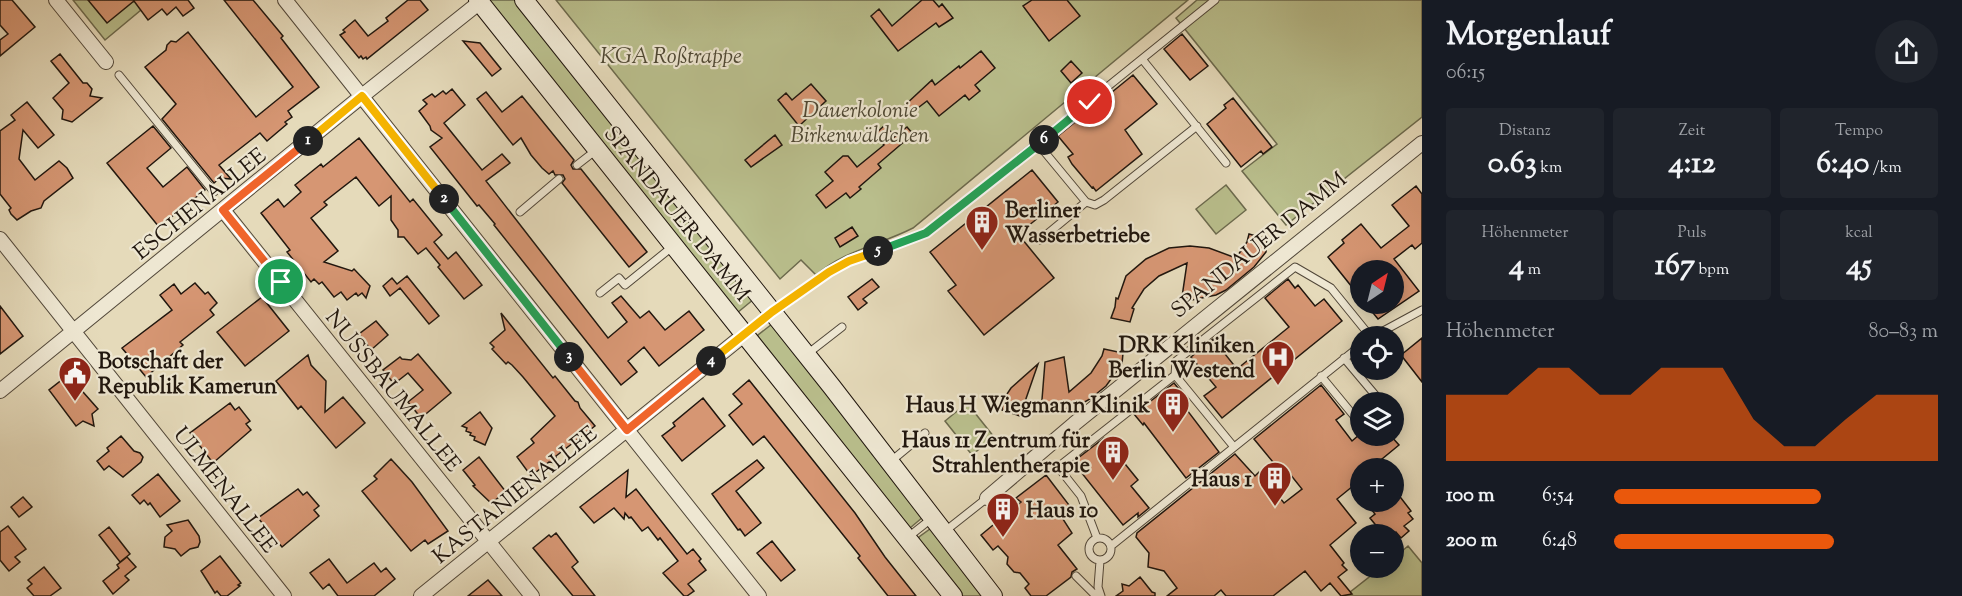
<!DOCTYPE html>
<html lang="de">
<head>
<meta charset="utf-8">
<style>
	body { margin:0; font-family:"Sorts Mill Goudy",serif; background:#20242c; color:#f1f3f6; height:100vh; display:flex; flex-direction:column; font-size:22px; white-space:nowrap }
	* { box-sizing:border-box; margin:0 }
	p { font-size:20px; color:#9ea1a6 }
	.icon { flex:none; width:33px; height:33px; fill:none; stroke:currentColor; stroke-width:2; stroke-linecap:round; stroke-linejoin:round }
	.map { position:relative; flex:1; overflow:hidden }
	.drawer { display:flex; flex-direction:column; background:#171b24; width:540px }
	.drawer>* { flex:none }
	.needle { width:39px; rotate:35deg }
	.buttons { position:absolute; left:1350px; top:260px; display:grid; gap:12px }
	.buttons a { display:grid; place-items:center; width:54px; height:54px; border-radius:50%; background:#171b24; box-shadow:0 3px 15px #0003; font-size:30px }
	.pin { position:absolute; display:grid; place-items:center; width:51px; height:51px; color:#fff; margin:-26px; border:3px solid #fff; border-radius:50%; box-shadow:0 2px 6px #0007 }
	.km { position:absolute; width:30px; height:30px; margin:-15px; border-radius:50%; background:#222; color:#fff; font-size:16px; line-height:30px; text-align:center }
	.round { display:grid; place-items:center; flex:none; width:63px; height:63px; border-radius:32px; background:#20242c }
	.head { display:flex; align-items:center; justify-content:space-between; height:102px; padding:0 24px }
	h1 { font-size:33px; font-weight:700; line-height:45px }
	.metrics { display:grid; grid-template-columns:repeat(3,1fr); gap:9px; height:102px; padding:6px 24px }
	.metrics div { display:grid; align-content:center; border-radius:6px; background:#20242c; text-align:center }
	.metrics b { font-size:30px; font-weight:700 }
	.metrics small { font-size:16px; font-weight:400 }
	.metrics p { font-size:16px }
	.chart { height:168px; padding:12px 24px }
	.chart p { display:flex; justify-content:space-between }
	.chart svg { width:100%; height:108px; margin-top:6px; fill:#ea580c; opacity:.7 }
	ul { padding:0 24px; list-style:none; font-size:20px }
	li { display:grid; grid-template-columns:96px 72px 1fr; align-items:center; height:45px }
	li i { height:15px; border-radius:8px; background:#ea580c }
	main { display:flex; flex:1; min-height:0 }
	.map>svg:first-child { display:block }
	.green { fill:#b9be8c; stroke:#6c6a4d; stroke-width:1.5 }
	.building { fill:#d69673; stroke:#20160e; stroke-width:1.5 }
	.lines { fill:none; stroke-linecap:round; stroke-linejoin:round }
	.lane-casing { stroke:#514739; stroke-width:9 }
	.street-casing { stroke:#514739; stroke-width:16 }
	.secondary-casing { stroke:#20160e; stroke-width:20 }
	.lane { stroke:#eee7d2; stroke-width:7 }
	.street { stroke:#eee7d2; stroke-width:14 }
	.secondary { stroke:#eee7d2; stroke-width:18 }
	.split-1-casing { stroke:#fff; stroke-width:12 }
	.split-2-casing { stroke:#fff; stroke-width:12 }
	.split-3-casing { stroke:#fff; stroke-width:12 }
	.split-4-casing { stroke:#fff; stroke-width:12 }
	.split-5-casing { stroke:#fff; stroke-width:12 }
	.split-6-casing { stroke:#fff; stroke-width:12 }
	.split-7-casing { stroke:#fff; stroke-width:12 }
	.split-1 { stroke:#f0652b; stroke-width:8 }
	.split-2 { stroke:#f5b400; stroke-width:8 }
	.split-3 { stroke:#22a559; stroke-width:8 }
	.split-4 { stroke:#f0652b; stroke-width:8 }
	.split-5 { stroke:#f5b400; stroke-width:8 }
	.split-6 { stroke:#22a559; stroke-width:8 }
	.split-7 { stroke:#22a559; stroke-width:8 }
	.labels { text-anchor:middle; stroke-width:4.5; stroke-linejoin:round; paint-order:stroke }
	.park-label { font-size:22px; font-style:italic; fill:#4e4834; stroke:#eee7d2 }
	.street-label { font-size:22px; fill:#20160e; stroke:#eee7d2 }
	.poi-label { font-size:22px; font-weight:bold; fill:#20160e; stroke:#eee7d2; text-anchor:end }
</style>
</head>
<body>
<main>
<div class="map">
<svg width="1422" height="596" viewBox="0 0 1422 596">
	<rect width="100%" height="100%" fill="#e5daba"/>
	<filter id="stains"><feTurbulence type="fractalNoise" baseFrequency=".00333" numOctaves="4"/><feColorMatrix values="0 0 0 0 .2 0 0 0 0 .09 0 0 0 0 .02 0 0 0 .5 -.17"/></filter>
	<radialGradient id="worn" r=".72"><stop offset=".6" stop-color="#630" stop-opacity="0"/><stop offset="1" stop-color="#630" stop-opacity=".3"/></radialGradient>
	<path class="green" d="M73,0H153L105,40Z
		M487,0H515L754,299L737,313Z
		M556,0H1188L913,228C880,245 845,250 816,275L801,260L780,279Z
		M1197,0H1422V117L1286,225L1242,171L1277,144L1176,18Z
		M1226,185L1246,210L1216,234L1196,209Z
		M772,324L923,517L910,528L757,340L758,335Z
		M967,403L994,437L972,455L945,421Z
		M930,529H932L985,596H962L919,542V537Z
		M1408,546L1422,563V596H1345L1382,567H1394V558Z"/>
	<path class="building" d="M0,0H12L35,27L0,56V40L8,34L0,25Z
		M88,0H188L194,8L183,16L176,7L167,15L162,9L148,20L134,1L107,23Z
		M224,0H253L283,36L281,38L319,87L288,111L292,117L285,122L287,124L267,141L260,133L219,165L231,179L220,178L214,183L162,119L176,104L145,67L166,50L167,45L171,41L176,42L188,32L256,117L293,87Z
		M408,0H420L428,10L367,59L366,57L363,59L361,56L359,58L340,35L345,32L343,30L355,20L368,36L388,21L386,18Z
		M922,0H933L939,7L942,4L953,18L939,27L936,23L898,51L871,16L879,9L892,26Z
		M1032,0H1067L1080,16L1049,41L1023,6Z
		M1182,34L1208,66L1190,80L1164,49Z
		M463,41L480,43L501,69L492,76Z
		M981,51L995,68L975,85L980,91L969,100L965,95L939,116L927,101L910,114L904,106L932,80L935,85L959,66L960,68Z
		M60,54L83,83H87L92,89L90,96L102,98L72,122L62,119L63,110L53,98L69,83L51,61Z
		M1071,61L1082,73L1071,83L1061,71Z
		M1133,75L1157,104L1125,130L1142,154L1096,191L1093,187L1092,188L1072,164L1068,157L1073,154L1058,136Z
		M811,84L826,101L799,126L778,100L786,93L792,100Z
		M452,89L465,105L444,123L482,170L502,154L510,163L486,181L608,338L627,322L612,303L621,296L640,318L649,311L665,330L689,311L704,330L659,366L644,347L628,361L637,372L621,385L494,225L495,224L479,205L477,206L430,147L442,138L431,130L430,126L419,111L427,104L423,100L432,94L435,97L443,91L446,94Z
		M486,92L502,112L522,96L574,160L571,165L573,169H581L647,252L629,267L562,183L565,179L563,175H555L553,171L549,174L542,168L531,155L521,138L513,145L477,99Z
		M1233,98L1272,147L1263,154L1261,151L1241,167L1207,124L1226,108L1224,105Z
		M27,102L54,135L38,148L23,130L19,159L35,180L59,161L67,168L73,178L44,201L41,208L31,211L17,220L11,214L9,210L11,208L0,194V131L15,120L11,115Z
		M885,125L892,133L890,135L893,138L907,127L913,134L878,164L881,168L859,187L861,189L850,198L846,193L826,208L816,195L833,181L825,172L843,156H848L857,167L884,145L875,134Z
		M153,126L171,148L147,168L163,187L187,167L205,190L159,227L107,163Z
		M775,135L782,145L751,167L745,160Z
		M359,138L410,202L413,199L442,235L434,242L448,259L456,252L482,285L464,299L438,267L440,265L426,248L418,254L404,237H398V230L391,220V196L379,206L356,177L324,202L327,205L311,218L338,251L324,262L352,271L354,269L370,286L366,298L362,293L358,296L356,293L347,300L341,292L334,297L322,282L319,284L314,279L311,282L287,252L290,250L261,213L278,199L284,207L301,192L295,185L321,164L323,167Z
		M1032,170L1058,202L1018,234L1054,278L984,335L948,291L956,285L930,252Z
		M1416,186L1422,194V243L1415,249L1412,245L1394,259L1419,291L1378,319L1365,303H1394V270H1360V297L1328,257L1344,243L1342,240L1361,224L1381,248L1409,226L1392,205Z
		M852,227L858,236L840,247L835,238Z
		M1249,234L1267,239L1266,252L1254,267L1226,290L1216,295L1192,300L1182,297L1187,263L1159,276L1144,289L1132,308L1134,309L1130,322L1111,318L1115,307L1116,298L1118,299L1126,276L1146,259L1169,248L1190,246L1209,248L1236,258L1247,242Z
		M407,276L439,316L429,324L400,288L390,296L383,286L392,278L397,284Z
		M872,279L879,287L863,299L867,303L858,310L848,297Z
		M1288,279L1295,288L1298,285L1315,306L1324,299L1342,321L1222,418L1204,396L1216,387L1191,357L1213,339L1237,369L1289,327L1265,298Z
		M195,283L205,294L208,292L217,303L210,310L214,315L180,342L183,345L146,377L122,348L172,310L160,295L174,284L181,294Z
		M262,297L289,331L245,366L217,332Z
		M0,306L23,336L0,354Z
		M501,313L553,378L555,376L575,401L578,402L580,408L595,426L556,456V463L549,462L531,476L517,457L534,443L531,439L555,416L523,377L512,365L508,362L506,364L492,349L494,347L490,343L505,330Z
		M376,321L388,335L371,350L359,334Z
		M1422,338V382L1401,355Z
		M1104,349L1123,353L1122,364L1106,386L1090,399L1076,407L1067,408L1059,412L1050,410L1041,412L1045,362L1064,357L1069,392L1091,373L1102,356Z
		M418,354L451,393L421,418L408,402L423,390L408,373L394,384L383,370L400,357L402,359L411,360Z
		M308,355L311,365L326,381L325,412L343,397L365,423L336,448L301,406L298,409L276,381Z
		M1038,364L1020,416L1002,410L1003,400L1011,388Z
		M68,375L98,409L92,414L94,426L83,421L76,426L49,390Z
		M749,380L855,513L885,557L916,596H888L858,558L860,556L764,436L753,445L729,415L742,404L733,394Z
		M1174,383L1182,393L1177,397L1219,452L1186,478L1144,423L1143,425L1134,414Z
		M1321,385L1344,414L1336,420L1352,441L1359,435H1368L1376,445L1390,435L1399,445L1371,468H1360V496L1353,486L1337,499L1356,523L1330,545L1344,563L1342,565L1347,570L1338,577L1352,594L1341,596L1330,583L1321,591L1305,571L1273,596H1226L1221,590L1214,596H1167L1177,588L1164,571L1148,567L1149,553L1136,537L1137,533L1235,454L1255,476L1259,472L1284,503L1302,489L1282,464L1277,467L1254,439Z
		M703,398L725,426L682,461L662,436L675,426L673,423Z
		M230,403L235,410L239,407L250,421L246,424L251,430L213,463L190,433Z
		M480,412L492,428L485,445L474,440L475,437L470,435L471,433L466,431L467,428L462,426Z
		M121,436L134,451L140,453L143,457L141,462L123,477L109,466L104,470L97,461L109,451L107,448Z
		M1104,438L1138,480L1131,486L1149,508L1138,517V513L1123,525L1073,462Z
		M479,457L506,492L491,503L473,486L475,485L463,470Z
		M391,459L412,482L448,531L428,544L425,540L411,551L362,491L377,479L374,476Z
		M757,460L764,468L736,491L761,523L745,536L740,529L738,530L712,494Z
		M628,470L626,497L636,489L687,554L693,549L701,559L699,561L706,570L688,584L694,591L687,596H684L663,573L678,561L660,538L658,540L648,527L642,531L631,517L629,518L625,513L624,519L614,508L594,523L580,507Z
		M158,474L180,501L160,517L150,503L148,505L144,500L140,504L132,495Z
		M1046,475L1069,505L1059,513L1072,533L1058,545L1077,569L1072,572L1071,577L1046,596H1031L1025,588L1029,584L1020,573L1014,572L1007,564L1008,557L998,546L993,550L981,535L1021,502L1016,498Z
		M298,489L303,495L307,492L319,506L314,510L319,516L282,547L258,518Z
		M1394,489L1411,511L1408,513L1413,519L1404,526L1409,531L1401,538L1396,532L1394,534H1383L1370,518L1375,514L1365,501H1394Z
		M23,497L32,507L19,517L11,507Z
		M188,520L199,536L200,542L198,547L190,549L181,556L175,549L164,547L165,537L172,531L167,525Z
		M8,526L26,549L15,557L20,562L9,571L0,560V532Z
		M109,527L130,554L120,562L99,535Z
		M556,533L578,562L572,567L595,596H573L533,548L549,535L551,537Z
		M772,541L795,570L781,581L757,553Z
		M220,556L241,583L238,585L240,586L227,596H221L217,591L215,593L201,571Z
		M127,557L136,567L125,576L129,580L113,594L103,581L119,568L117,565Z
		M329,559L347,583L374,563L381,572L386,568L395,579L374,596H338L329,584L323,589L310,573Z
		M44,567L61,588L50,596H34L27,588L32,584L28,580Z
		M1140,577L1152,592L1155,593V596H1116L1123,591L1122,584L1129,586Z
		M488,580L502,596H468Z"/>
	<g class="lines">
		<defs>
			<path id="lane" d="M1142,59L1226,163
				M119,75L214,192
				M1038,144L1086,202L1095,205L1104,200L1197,126
				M577,165L595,151
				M520,212L559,179
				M1040,240L1086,202
				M600,293L619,278L625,285L672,247
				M745,334L829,272L849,261L926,233L1215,0
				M1374,336L1422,310
				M806,355L842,327
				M1344,358L1376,396L1378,402
				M1175,375L1234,447
				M1321,376L1354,416L1360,419
				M890,462L925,433
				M944,532L987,498
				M1089 549a11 11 0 1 1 22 0a11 11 0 1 1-22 0Z
				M907,538L931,519
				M1097,538L1081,496L1058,467L1175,375L1176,361L1295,267L1331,288L1370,336
				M1111,546L1360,346
				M1100,561L1098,587L1101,596
				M1076,576L1096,596"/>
			<path id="street" d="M56,0L106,62
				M285,0L759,596
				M223,210L532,596
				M0,239L284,596
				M0,391L362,96L480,2
				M987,498L1074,424L1422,143
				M421,596L745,334"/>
			<path id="secondary" d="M478,0L953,596
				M524,0L832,387L993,596"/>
		</defs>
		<use href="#lane" class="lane-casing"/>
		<use href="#street" class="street-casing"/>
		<use href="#secondary" class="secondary-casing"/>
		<use href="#lane" class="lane"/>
		<use href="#street" class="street"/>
		<use href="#secondary" class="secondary"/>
	</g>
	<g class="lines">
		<defs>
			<path id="split-1" d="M281,282L223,210L308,141"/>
			<path id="split-2" d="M308,141L362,96L444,199"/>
			<path id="split-3" d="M444,199L569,357"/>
			<path id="split-4" d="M569,357L627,430L711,361"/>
			<path id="split-5" d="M711,361L772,312L829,272L849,261L878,251"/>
			<path id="split-6" d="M878,251L926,233L1044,140"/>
			<path id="split-7" d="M1044,140L1090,102"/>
		</defs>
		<use href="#split-1" class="split-1-casing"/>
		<use href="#split-2" class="split-2-casing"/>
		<use href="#split-3" class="split-3-casing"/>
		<use href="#split-4" class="split-4-casing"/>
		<use href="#split-5" class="split-5-casing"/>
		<use href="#split-6" class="split-6-casing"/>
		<use href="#split-7" class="split-7-casing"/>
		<use href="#split-1" class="split-1"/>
		<use href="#split-2" class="split-2"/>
		<use href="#split-3" class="split-3"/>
		<use href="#split-4" class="split-4"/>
		<use href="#split-5" class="split-5"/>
		<use href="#split-6" class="split-6"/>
		<use href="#split-7" class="split-7"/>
	</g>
	<defs>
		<symbol id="building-pin" viewBox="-11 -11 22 30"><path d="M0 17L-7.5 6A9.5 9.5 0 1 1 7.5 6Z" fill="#8f2418" stroke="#eee7d2"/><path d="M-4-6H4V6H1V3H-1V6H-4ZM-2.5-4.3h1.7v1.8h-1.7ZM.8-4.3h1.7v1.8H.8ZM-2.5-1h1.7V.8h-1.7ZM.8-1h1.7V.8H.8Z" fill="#fff"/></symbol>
		<symbol id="hospital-pin" viewBox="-11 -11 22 30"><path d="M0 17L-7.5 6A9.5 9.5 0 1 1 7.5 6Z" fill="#8f2418" stroke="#eee7d2"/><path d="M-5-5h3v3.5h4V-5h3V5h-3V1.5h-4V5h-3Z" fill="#fff"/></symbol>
		<symbol id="civic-pin" viewBox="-11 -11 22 30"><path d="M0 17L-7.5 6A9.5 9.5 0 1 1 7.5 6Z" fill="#8f2418" stroke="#eee7d2"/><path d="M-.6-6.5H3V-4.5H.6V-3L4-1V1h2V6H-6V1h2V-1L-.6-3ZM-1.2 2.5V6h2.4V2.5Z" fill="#fff"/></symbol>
	</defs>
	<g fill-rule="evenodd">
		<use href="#building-pin" x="963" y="203" width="38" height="52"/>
		<use href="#hospital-pin" x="1259" y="338" width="38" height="52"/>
		<use href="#civic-pin" x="56" y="354" width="38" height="52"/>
		<use href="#building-pin" x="1154" y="385" width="38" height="52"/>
		<use href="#building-pin" x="1094" y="433" width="38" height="52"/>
		<use href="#building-pin" x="1256" y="459" width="38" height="52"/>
		<use href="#building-pin" x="984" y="490" width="38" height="52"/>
	</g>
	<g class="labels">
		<g class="park-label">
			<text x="671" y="63">KGA Roßtrappe</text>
			<text x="860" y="117">Dauerkolonie<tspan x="860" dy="25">Birkenwäldchen</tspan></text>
		</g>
		<g class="street-label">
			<text transform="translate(199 203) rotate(-39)" y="8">ESCHENALLEE</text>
			<text transform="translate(678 213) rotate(51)" y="8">SPANDAUER DAMM</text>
			<text transform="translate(1258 244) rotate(-39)" y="8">SPANDAUER DAMM</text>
			<text transform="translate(394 390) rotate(51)" y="8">NUSSBAUMALLEE</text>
			<text transform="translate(226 489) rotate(52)" y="8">ULMENALLEE</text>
			<text transform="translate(514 494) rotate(-39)" y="8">KASTANIENALLEE</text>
		</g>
		<g class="poi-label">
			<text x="1005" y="217" text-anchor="start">Berliner<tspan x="1005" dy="25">Wasserbetriebe</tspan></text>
			<text x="1255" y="352">DRK Kliniken<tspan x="1255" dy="25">Berlin Westend</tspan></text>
			<text x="98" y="368" text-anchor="start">Botschaft der<tspan x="98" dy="25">Republik Kamerun</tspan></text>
			<text x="1150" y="412">Haus H Wiegmann Klinik</text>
			<text x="1090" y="447">Haus 11 Zentrum für<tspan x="1090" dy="25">Strahlentherapie</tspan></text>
			<text x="1252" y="486">Haus 1</text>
			<text x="1026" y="517" text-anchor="start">Haus 10</text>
		</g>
	</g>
	<rect width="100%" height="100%" filter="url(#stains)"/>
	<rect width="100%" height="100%" fill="url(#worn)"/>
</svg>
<div class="buttons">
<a><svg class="needle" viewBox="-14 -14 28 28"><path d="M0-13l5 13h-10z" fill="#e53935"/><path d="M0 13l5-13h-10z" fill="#9ea1a6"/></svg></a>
<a><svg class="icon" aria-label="locate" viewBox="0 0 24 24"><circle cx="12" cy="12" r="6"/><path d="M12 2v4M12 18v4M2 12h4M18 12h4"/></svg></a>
<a><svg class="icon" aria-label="layers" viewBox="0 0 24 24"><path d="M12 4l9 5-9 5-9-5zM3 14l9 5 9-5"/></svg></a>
<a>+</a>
<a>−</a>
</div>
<div class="pin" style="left:281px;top:282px;background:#1e9e55"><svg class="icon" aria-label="arrive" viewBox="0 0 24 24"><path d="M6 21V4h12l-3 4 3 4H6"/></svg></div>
<div class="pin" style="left:1090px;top:102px;background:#d93025"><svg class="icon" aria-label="check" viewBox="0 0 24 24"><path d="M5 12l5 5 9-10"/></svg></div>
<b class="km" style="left:308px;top:141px">1</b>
<b class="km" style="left:444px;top:199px">2</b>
<b class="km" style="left:569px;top:357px">3</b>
<b class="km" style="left:711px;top:361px">4</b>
<b class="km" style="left:878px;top:251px">5</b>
<b class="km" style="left:1044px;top:140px">6</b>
</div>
<section class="drawer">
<div class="head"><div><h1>Morgenlauf</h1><p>06:15</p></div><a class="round"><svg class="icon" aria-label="share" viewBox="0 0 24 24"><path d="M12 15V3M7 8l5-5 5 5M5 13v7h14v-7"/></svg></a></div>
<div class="metrics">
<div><p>Distanz</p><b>0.63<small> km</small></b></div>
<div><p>Zeit</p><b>4:12</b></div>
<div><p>Tempo</p><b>6:40<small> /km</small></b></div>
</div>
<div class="metrics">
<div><p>Höhenmeter</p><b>4<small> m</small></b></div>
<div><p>Puls</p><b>167<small> bpm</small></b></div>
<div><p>kcal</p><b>45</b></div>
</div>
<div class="chart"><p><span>Höhenmeter</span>80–83 m</p>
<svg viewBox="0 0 160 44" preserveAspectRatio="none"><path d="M0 44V17L10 17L20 17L30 6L40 6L50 17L60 17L70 6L80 6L90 6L100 27L110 38L120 38L130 27L140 17L150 17L160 17V44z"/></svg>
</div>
<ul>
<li><b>100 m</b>6:54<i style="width:64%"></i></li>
<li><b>200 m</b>6:48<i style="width:68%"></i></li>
</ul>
</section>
</main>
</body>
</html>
